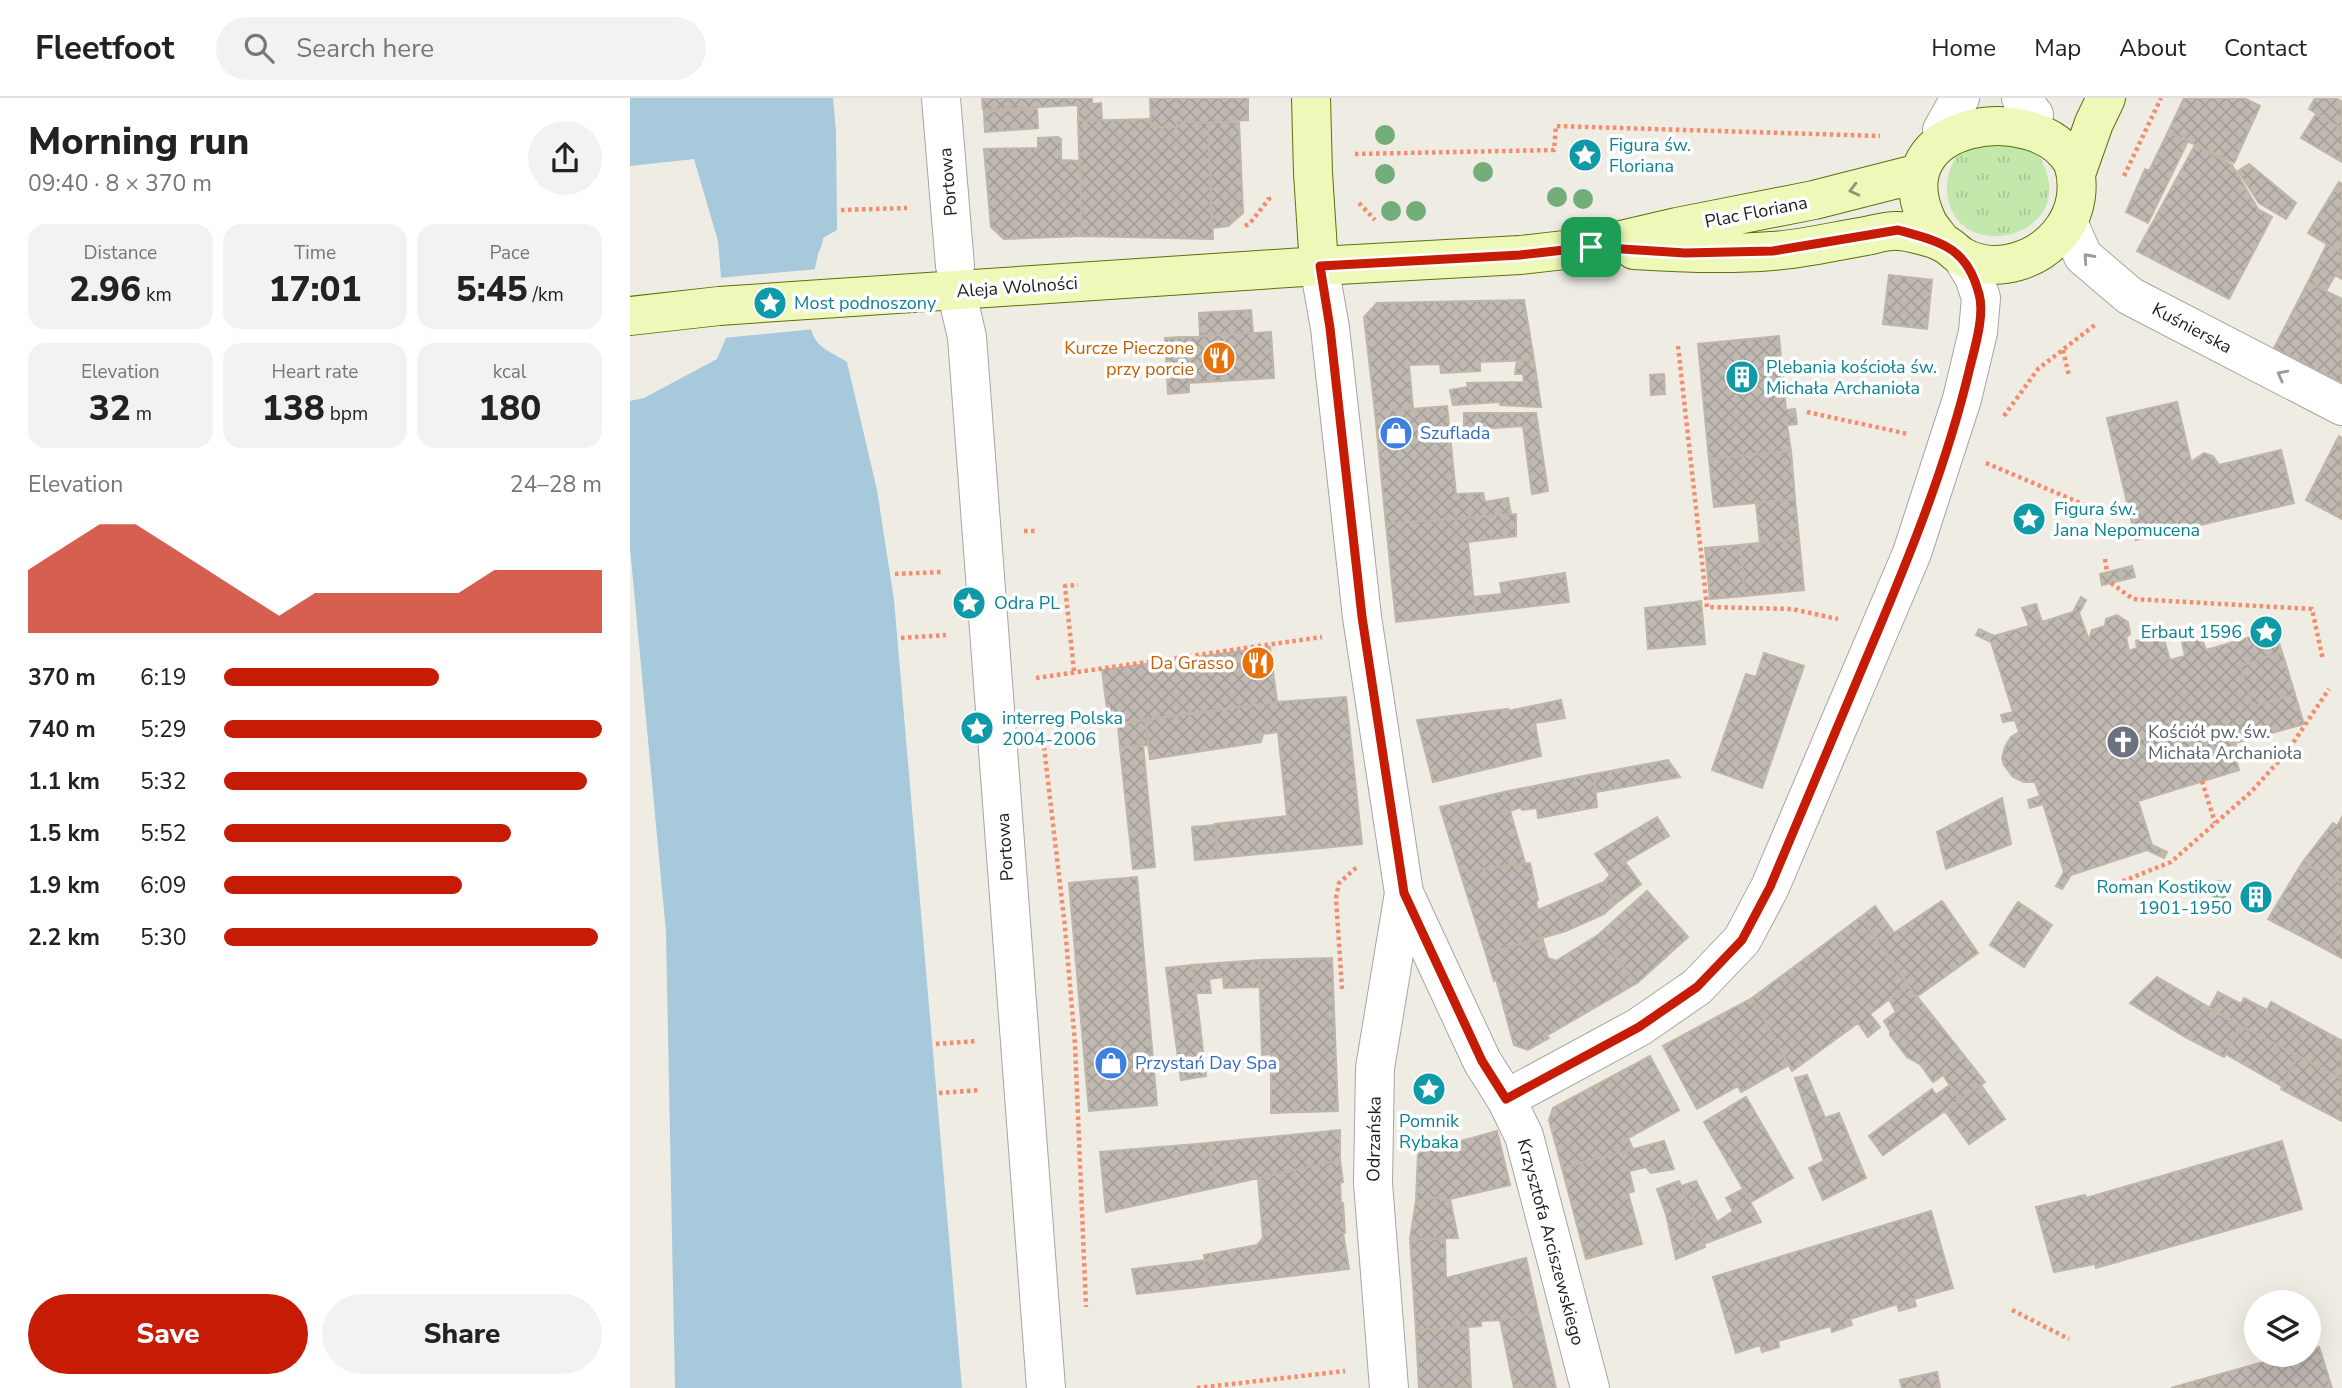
<!DOCTYPE html>
<html lang="en">
<head>
<meta charset="utf-8">
<style>
	body { margin:0; font-family:"Nunito Sans",sans-serif; background:#f2f2f2; color:#222; height:100vh; display:flex; flex-direction:column; font-size:26px; white-space:nowrap }
	* { box-sizing:border-box; margin:0 }
	p { font-size:23px; color:#767676 }
	.icon { flex:none; width:38px; height:38px; fill:none; stroke:currentColor; stroke-width:2; stroke-linecap:round; stroke-linejoin:round }
	.map { position:relative; flex:1; overflow:hidden }
	.sheet { display:flex; flex-direction:column; background:#fff; width:630px }
	.sheet>* { flex:none }
	.controls { position:absolute; left:1614px; top:1192px; display:grid; gap:14px }
	.controls a { display:grid; place-items:center; width:77px; height:77px; border-radius:50%; background:#fff; box-shadow:0 7px 28px #0002; font-size:35px }
	.pin { position:absolute; display:grid; place-items:center; width:60px; height:60px; color:#fff; margin:-30px; border-radius:14px; box-shadow:0 4px 10px #0006 }
	.round { display:grid; place-items:center; flex:none; width:74px; height:74px; border-radius:37px; background:#f2f2f2 }
	.headline { display:flex; align-items:center; justify-content:space-between; height:119px; padding:0 28px }
	h1 { font-size:38px; font-weight:800; line-height:52px }
	.metrics { display:grid; grid-template-columns:repeat(3,1fr); gap:10px; height:119px; padding:7px 28px }
	.metrics div { display:grid; align-content:center; border-radius:18px; background:#f2f2f2; text-align:center }
	.metrics b { font-size:35px; font-weight:800 }
	.metrics small { font-size:19px; font-weight:400 }
	.metrics p { font-size:19px }
	.chart { height:196px; padding:14px 28px }
	.chart p { display:flex; justify-content:space-between }
	.chart svg { width:100%; height:126px; margin-top:7px; fill:#c61c06; opacity:.7 }
	.cta { display:flex; gap:14px; margin-top:auto; padding:14px 28px }
	.cta a { flex:1; height:80px; border-radius:42px; background:#c61c06; color:#fff; font-size:28px; font-weight:800; line-height:80px; text-align:center }
	.cta a+a { background:#f2f2f2; color:#222 }
	ul { padding:0 28px; list-style:none; font-size:23px }
	li { display:grid; grid-template-columns:112px 84px 1fr; align-items:center; height:52px }
	li i { height:18px; border-radius:9px; background:#c61c06 }
	header { display:flex; align-items:center; gap:42px; box-sizing:border-box; height:98px; padding:0 35px; background:#fff; border-bottom:2px solid #e0e0e0 }
	header strong { font-size:33px }
	nav { display:flex; gap:38px; margin-inline-start:auto; font-size:24px }
	.search { width:490px; height:63px; background:#f2f2f2; display:flex; align-items:center; gap:18px; box-sizing:border-box; padding:0 24px; border-radius:38px; color:#767676; font-size:26px }
	main { display:flex; flex:1; min-height:0 }
	.map>svg:first-child { display:block }
	.grass { fill:url(#grass-tufts) }
	.water { fill:#a6c9db }
	.pier { fill:#efece4 }
	.building { fill:url(#building-cross-hatch); stroke:#c0b5a7; stroke-width:2 }
	.lines { fill:none; stroke-linecap:round; stroke-linejoin:round }
	.street-casing { stroke:#a5a5a5; stroke-width:40 }
	.secondary-casing { stroke:#5a7208; stroke-width:40 }
	.path { stroke:#f68c6e; stroke-width:4.5; stroke-dasharray:3.5 3.5; stroke-linecap:butt }
	.street { stroke:#fff; stroke-width:38 }
	.secondary { stroke:#edf8b9; stroke-width:38 }
	.tree { fill:#73ad7a }
	.oneway { stroke:#909673 }
	.oneway2 { stroke:#9a9a9a }
	.route-casing { stroke:#fff; stroke-width:14 }
	.route { stroke:#c61c06; stroke-width:9 }
	.labels { text-anchor:middle; stroke-width:7; stroke-linejoin:round; paint-order:stroke }
	.culture-label { font-size:18px; fill:#0d838f; stroke:#fff; text-anchor:start }
	.street-label { font-size:18px; fill:#1e1e1e; stroke:#fff }
	.food-label { font-size:18px; fill:#c56008; stroke:#fff; text-anchor:end }
	.shop-label { font-size:18px; fill:#366cbe; stroke:#fff; text-anchor:start }
	.worship-label { font-size:18px; fill:#5b616d; stroke:#fff; text-anchor:start }
</style>
</head>
<body>
<header>
<strong>Fleetfoot</strong>
<div class="search"><svg class="icon" aria-label="search" viewBox="0 0 24 24"><circle cx="10" cy="10" r="6"/><path d="M15 15l6 6"/></svg>Search here</div>
<nav><a>Home</a><a>Map</a><a>About</a><a>Contact</a></nav>
</header>
<main>
<section class="sheet">
<div class="headline"><div><h1>Morning run</h1><p>09:40 · 8 × 370 m</p></div><a class="round"><svg class="icon" aria-label="share" viewBox="0 0 24 24"><path d="M12 15V3M7 8l5-5 5 5M5 13v7h14v-7"/></svg></a></div>
<div class="metrics">
<div><p>Distance</p><b>2.96<small> km</small></b></div>
<div><p>Time</p><b>17:01</b></div>
<div><p>Pace</p><b>5:45<small> /km</small></b></div>
</div>
<div class="metrics">
<div><p>Elevation</p><b>32<small> m</small></b></div>
<div><p>Heart rate</p><b>138<small> bpm</small></b></div>
<div><p>kcal</p><b>180</b></div>
</div>
<div class="chart"><p><span>Elevation</span>24–28 m</p>
<svg viewBox="0 0 160 44" preserveAspectRatio="none"><path d="M0 44V22L10 14L20 6L30 6L40 14L50 22L60 30L70 38L80 30L90 30L100 30L110 30L120 30L130 22L140 22L150 22L160 22V44z"/></svg>
</div>
<ul>
<li><b>370 m</b>6:19<i style="width:57%"></i></li>
<li><b>740 m</b>5:29<i style="width:100%"></i></li>
<li><b>1.1 km</b>5:32<i style="width:96%"></i></li>
<li><b>1.5 km</b>5:52<i style="width:76%"></i></li>
<li><b>1.9 km</b>6:09<i style="width:63%"></i></li>
<li><b>2.2 km</b>5:30<i style="width:99%"></i></li>
</ul>
<div class="cta"><a>Save</a><a>Share</a></div>
</section>
<div class="map">
<svg width="1712" height="1290" viewBox="0 0 1712 1290">
	<defs>
		<pattern id="grass-tufts" width="24" height="20" patternUnits="userSpaceOnUse" patternTransform="scale(1.75)"><rect width="24" height="20" fill="#c2e8ab"/><path d="M3 7l-1-3M5 7V3M7 7l1-3M15 17l-1-3M17 17v-4M19 17l1-3" fill="none" stroke="#a6c793"/></pattern>
		<pattern id="building-cross-hatch" width="8" height="8" patternUnits="userSpaceOnUse" patternTransform="scale(1.75)"><rect width="8" height="8" fill="#bfb9b1"/><path d="M0 0l8 8M0 8l8-8" fill="none" stroke="#a49f98"/></pattern>
	</defs>
	<rect width="100%" height="100%" fill="#efece4"/>
	<path class="grass" d="M1344,42L1405,52C1464,138 1321,174 1317,92C1316,70 1327,55 1344,42Z"/>
	<path class="water" d="M0,0H203L206,34L207,127V132L193,140C193,148 188,153 187,161C182,183 171,228 189,246C196,253 208,258 217,264L247,392L264,502L332,1290H45L36,834L0,450V303L14,300L87,261L96,240L88,143L64,61L0,68Z"/>
	<path class="pier" d="M188,171L182,198L185,231L93,240L88,180Z"/>
	<path class="building" d="M352,0H462V6L471,5L472,22L448,23V7L353,12Z
		M520,0H618V22L578,25L547,23V29H521Z
		M1554,0H1614L1630,8L1604,65L1538,34Z
		M1685,0H1706L1712,4V31L1679,11Z
		M407,11L408,30L355,34L354,14Z
		M1686,16L1712,31V64L1671,40Z
		M521,21V29H547V23L578,25L583,141L452,138L448,23Z
		M609,24L613,115L598,128L582,130L578,25Z
		M1538,34L1558,43L1518,125L1496,114L1515,71L1519,73Z
		M428,39L431,41V62L450,63L452,138L374,141L361,129L354,51L408,50V40Z
		M1565,47L1602,67L1628,111L1642,119L1599,201L1507,153Z
		M1619,66L1666,105L1656,121L1629,105L1608,73Z
		M1709,84L1712,86V155L1678,135Z
		M1697,146L1712,155V181L1705,177L1696,193L1678,184Z
		M1259,177L1302,182L1297,231L1253,226Z
		M1678,184L1712,201V285L1644,250Z
		M894,202L904,262L850,264V273L811,275L810,266L779,267L783,310L745,314L734,219L747,205Z
		M621,212L623,235L570,238L569,215Z
		M641,234L644,280L559,285V294L538,296L535,240Z
		M1149,238L1156,312L1165,311L1167,326L1157,327L1161,353L1079,361L1068,246Z
		M887,262H904L911,309L870,307V304L823,307L820,292L838,289L837,285L894,284L893,276H885Z
		M1034,276L1035,296L1021,297L1020,277Z
		M1547,304L1561,364L1574,355L1583,358L1589,367L1651,352L1664,405L1506,442L1477,320Z
		M817,308L826,396L853,395L855,404L878,400L881,416L756,426L745,314Z
		M834,315H906L918,393L902,396L893,328L834,332Z
		M1709,338L1712,340V421L1676,402Z
		M1161,353L1165,401L1084,409L1079,361Z
		M1165,401L1169,441L1130,445L1126,405Z
		M886,416V438L838,444L845,515L766,524L756,426Z
		M1169,441L1174,492L1115,498L1110,447Z
		M1110,447L1115,498L1080,501L1075,450Z
		M1502,468L1505,479L1472,487L1470,476Z
		M935,475L939,504L845,515L844,499L872,496L870,485Z
		M1451,499L1456,502L1449,515L1459,542L1462,532L1475,528L1476,521L1487,517L1498,524L1500,536L1496,539L1499,553L1507,550L1506,543L1532,535L1540,562L1555,558L1552,544L1571,538L1576,552L1645,532L1674,626L1605,645L1610,660L1606,661L1609,672L1508,703L1522,747L1537,754L1534,760L1517,752L1441,777L1432,791L1426,788L1434,774L1413,706L1400,710L1398,702L1410,698L1405,684H1394L1383,679L1374,667L1372,660L1375,649L1381,639L1389,634L1385,622L1373,624L1371,617L1383,614L1361,544L1346,537L1349,531L1364,538L1399,528L1392,510L1406,506L1412,524L1443,514Z
		M1071,503L1075,546L1018,551L1015,510Z
		M640,549L647,604L479,627L472,572Z
		M1652,554L1665,596L1623,609L1610,568Z
		M1134,555L1174,568L1132,690L1082,672L1116,576L1126,579Z
		M716,599L732,746L589,760L585,726L657,718L648,634L633,636L631,644L520,661L515,621L647,604Z
		M931,602L935,620L905,625L911,658L803,684L787,622L878,611V613Z
		M515,621L519,647L490,650L488,626Z
		M513,647L525,769L503,771L490,650Z
		M1038,662L1050,679L966,694L964,676Z
		M964,676L967,709L908,720L907,710L892,712L891,709L880,713L895,765L830,774L810,709L874,694Z
		M1372,700L1381,746L1316,771L1307,734Z
		M1027,719L1039,738L995,764L1011,786L985,806L974,784L980,777L965,756Z
		M1712,719V785L1672,765L1703,725L1707,728Z
		M585,727L588,760L565,762L562,729Z
		M900,765L908,802L906,804L908,812L974,784L985,806L974,816L936,833L856,856L830,774Z
		M1672,765L1712,785V825L1697,852L1638,821Z
		M507,779L527,1007L459,1013L439,785Z
		M1017,793L1058,839L1007,885L968,837Z
		M1312,803L1348,855L1286,899L1231,819L1245,808L1264,835Z
		M1388,804L1422,827L1394,869L1360,847Z
		M1231,819L1278,887L1240,916L1250,929L1238,939L1228,925L1162,973L1122,900Z
		M1712,825V860L1697,852Z
		M968,837L1007,885L916,938L919,940L898,952L884,947L866,881L864,883L856,856L912,839L918,860L926,863Z
		M702,860L708,1013L641,1015V956L632,957L629,862Z
		M629,862V889L594,890L593,879L579,881L581,895H566L562,867Z
		M562,867L568,911L542,915L536,870Z
		M1527,879L1611,928L1594,959L1555,939L1500,905Z
		M1278,887L1355,984L1330,1002L1313,977L1303,984L1290,966L1277,959L1260,937V933L1254,923L1266,914L1259,901Z
		M1588,894L1611,906L1614,900L1637,912L1641,904L1712,943V981L1579,911Z
		M1122,900L1159,967L1111,994L1108,988L1067,1011L1033,948Z
		M568,911L576,978L551,982L542,915Z
		M1611,928L1668,958L1652,988L1596,956Z
		M1020,958L1049,1012L998,1040L1003,1051L932,1070L919,1022L923,1010Z
		M1668,958L1712,981V1023L1651,991Z
		M1177,977L1195,1020L1209,1015L1236,1080L1193,1102L1179,1070L1194,1063L1165,980Z
		M1320,987L1330,1002L1253,1057L1239,1038L1302,991L1306,997Z
		M1351,987L1375,1021L1339,1046L1315,1013Z
		M1116,999L1163,1080L1121,1104L1074,1024Z
		M710,1032V1062L588,1089L578,1045Z
		M867,1033L880,1087L811,1103L810,1099L786,1103L788,1055Z
		M1034,1043L1044,1071L1021,1075L1016,1069L999,1073L1004,1093L998,1095L1012,1146L956,1161L932,1070Z
		M1652,1043L1672,1111L1466,1170L1465,1166L1424,1174L1406,1109L1455,1097L1456,1100Z
		M578,1045L588,1089L476,1114L470,1054Z
		M710,1062L713,1084L710,1085L711,1105H713L715,1135H713L719,1171L577,1188L574,1157L627,1147L633,1140L628,1080Z
		M1049,1083L1075,1149L1046,1161L1036,1116L1027,1091Z
		M1066,1083L1087,1124L1103,1113L1096,1100L1113,1091L1131,1124L1074,1146L1051,1088Z
		M810,1099L811,1103L820,1101L828,1140L780,1141L786,1103Z
		M1301,1113L1323,1190L1284,1201L1286,1208L1269,1213L1267,1206L1220,1221L1222,1227L1202,1234L1201,1228L1148,1243L1149,1249L1132,1254L1130,1247L1106,1255L1083,1179Z
		M780,1141H815L816,1180L896,1160L908,1214L870,1222L851,1223V1228L786,1232Z
		M575,1162L577,1188L507,1196L502,1171Z
		M908,1214L926,1290H884L870,1222Z
		M838,1229L841,1290H789L786,1232Z
		M1689,1249L1702,1290H1541L1662,1256H1678V1252Z
		M1307,1274L1310,1290H1272L1270,1282Z"/>
	<g class="lines">
		<defs>
			<path id="street" d="M311,0L325,168
				M1391,0L1404,17
				M1312,32L1330,0
				M1438,124L1453,158L1500,198L1712,308
				M689,168L700,230L732,519L774,795L852,963L876,1001L894,1038L960,1290
				M330,209L337,239L416,1290
				M876,1001L1009,929L1067,889L1112,842L1140,789L1282,455L1332,301L1348,234L1351,200L1344,179L1332,159
				M759,1290L743,1085L745,970L774,795"/>
			<path id="secondary" d="M681,0L683,75L689,168
				M1446,76L1464,25L1476,0
				M1004,152C1050,155 1096,157 1142,153C1173,151 1205,143 1236,138C1246,136 1258,132 1268,133C1277,133 1305,140 1313,145C1320,148 1325,154 1331,158C1366,178 1411,162 1433,131C1447,112 1450,87 1443,65C1408,0 1250,22 1297,123C1300,130 1307,137 1312,144
				M0,218L89,208L192,201L689,168L890,157L961,149L1047,129L1184,102L1290,75"/>
		</defs>
		<use href="#street" class="street-casing"/>
		<use href="#secondary" class="secondary-casing"/>
		<path class="path" d="M725,56L924,52L926,28L1250,38
			M1494,78L1531,0
			M729,105L745,122
			M211,112L277,110
			M615,128L620,125L639,101L638,97
			M1048,248L1077,509L1162,511L1208,521
			M1433,252L1439,278
			M1177,314L1278,336
			M1374,318L1408,271L1466,226
			M1356,365L1474,415
			M394,433H408
			M1475,461L1477,474
			M265,476L313,474
			M1481,485L1503,501L1682,511L1693,562
			M271,540L316,537
			M444,573L435,488L448,487
			M406,580L692,539
			M414,649L435,829L445,946L456,1209
			M1572,683L1585,725
			M1486,786L1541,764L1621,694L1657,654L1699,591
			M712,891L706,800L709,785L727,769
			M306,946L347,943
			M309,995L350,992
			M1382,1212L1439,1241
			M567,1290L715,1273"/>
		<use href="#street" class="street"/>
		<use href="#secondary" class="secondary"/>
	</g>
	<g class="tree">
		<circle cx="755" cy="37" r="10"/>
		<circle cx="853" cy="74" r="10"/>
		<circle cx="755" cy="76" r="10"/>
		<circle cx="927" cy="99" r="10"/>
		<circle cx="953" cy="101" r="10"/>
		<circle cx="761" cy="113" r="10"/>
		<circle cx="786" cy="113" r="10"/>
		<circle cx="1589" cy="792" r="10"/>
	</g>
	<defs><path id="oneway-chevron" d="M-2-3.5L2.5 0L-2 3.5" fill="none" stroke-width="1.6" stroke-linecap="round" stroke-linejoin="round" transform="scale(1.75)"/></defs>
	<use class="oneway" href="#oneway-chevron" transform="translate(1224 92) rotate(166)"/>
	<g class="oneway2">
		<use href="#oneway-chevron" transform="translate(1458 160) rotate(-132)"/>
		<use href="#oneway-chevron" transform="translate(1652 277) rotate(-152)"/>
	</g>
	<g class="lines">
		<defs>
			<path id="route" d="M1268,132C1311,144 1337,149 1349,196C1355,216 1345,249 1340,269C1317,367 1278,462 1239,554C1206,633 1173,711 1140,789L1112,842L1067,889L1009,929L876,1001L852,963L774,795L732,519L700,230L690,168L890,157L961,149L1055,155L1143,153Z"/>
		</defs>
		<use href="#route" class="route-casing"/>
		<use href="#route" class="route"/>
	</g>
	<defs>
		<symbol id="sight-disc" viewBox="-11 -11 22 22"><circle r="9.5" fill="#0f9aa8" stroke="#fff"/><path d="M0-6L1.8-2.2L6-1.7L2.9 1.2L3.7 5.4L0 3.3L-3.7 5.4L-2.9 1.2L-6-1.7L-1.8-2.2Z" fill="#fff"/></symbol>
		<symbol id="restaurant-disc" viewBox="-11 -11 22 22"><circle r="9.5" fill="#e8710a" stroke="#fff"/><path d="M-5-6h1v4h1v-4h1v4h1v-4h1v5L-1.5 .5V6h-2V.5L-5-1ZM5-6V6H3V1.5H1.5Q1.5-4 5-6Z" fill="#fff"/></symbol>
		<symbol id="building-disc" viewBox="-11 -11 22 22"><circle r="9.5" fill="#0f9aa8" stroke="#fff"/><path d="M-4-6H4V6H1V3H-1V6H-4ZM-2.5-4.3h1.7v1.8h-1.7ZM.8-4.3h1.7v1.8H.8ZM-2.5-1h1.7V.8h-1.7ZM.8-1h1.7V.8H.8Z" fill="#fff"/></symbol>
		<symbol id="shop-disc" viewBox="-11 -11 22 22"><circle r="9.5" fill="#3f7fe0" stroke="#fff"/><path d="M-5-2.5h2.3a2.7 3.5 0 0 1 5.4 0H5L5.5 6h-11ZM-1.5-2.5h3a1.5 2.3 0 0 0-3 0Z" fill="#fff"/></symbol>
		<symbol id="church-disc" viewBox="-11 -11 22 22"><circle r="9.5" fill="#6b7280" stroke="#fff"/><path d="M-1.2-6h2.4v3.5h3.3v2.4h-3.3V6h-2.4V-.1h-3.3v-2.4h3.3Z" fill="#fff"/></symbol>
	</defs>
	<g fill-rule="evenodd">
		<use href="#sight-disc" x="936" y="38" width="38" height="38"/>
		<use href="#sight-disc" x="121" y="186" width="38" height="38"/>
		<use href="#restaurant-disc" x="570" y="241" width="38" height="38"/>
		<use href="#building-disc" x="1093" y="260" width="38" height="38"/>
		<use href="#shop-disc" x="747" y="316" width="38" height="38"/>
		<use href="#sight-disc" x="1380" y="402" width="38" height="38"/>
		<use href="#sight-disc" x="320" y="486" width="38" height="38"/>
		<use href="#sight-disc" x="1617" y="515" width="38" height="38"/>
		<use href="#restaurant-disc" x="609" y="546" width="38" height="38"/>
		<use href="#sight-disc" x="328" y="611" width="38" height="38"/>
		<use href="#church-disc" x="1474" y="625" width="38" height="38"/>
		<use href="#building-disc" x="1607" y="780" width="38" height="38"/>
		<use href="#shop-disc" x="462" y="946" width="38" height="38"/>
		<use href="#sight-disc" x="780" y="972" width="38" height="38"/>
	</g>
	<g class="labels">
		<g class="culture-label">
			<text x="979" y="53">Figura św.<tspan x="979" dy="21">Floriana</tspan></text>
			<text x="164" y="211">Most podnoszony</text>
			<text x="1136" y="275">Plebania kościoła św.<tspan x="1136" dy="21">Michała Archanioła</tspan></text>
			<text x="1424" y="417">Figura św.<tspan x="1424" dy="21">Jana Nepomucena</tspan></text>
			<text x="364" y="511">Odra PL</text>
			<text x="1612" y="540" text-anchor="end">Erbaut 1596</text>
			<text x="372" y="626">interreg Polska<tspan x="372" dy="21">2004-2006</tspan></text>
			<text x="1602" y="795" text-anchor="end">Roman Kostikow<tspan x="1602" dy="21">1901-1950</tspan></text>
			<text x="799" y="1029" text-anchor="middle">Pomnik<tspan x="799" dy="21">Rybaka</tspan></text>
		</g>
		<g class="street-label">
			<text transform="translate(318 84) rotate(-95)" y="6">Portowa</text>
			<text transform="translate(1126 114) rotate(-11)" y="6">Plac Floriana</text>
			<text transform="translate(387 189) rotate(-4)" y="6">Aleja Wolności</text>
			<text transform="translate(1562 230) rotate(28)" y="6">Kuśnierska</text>
			<text transform="translate(375 749) rotate(-94)" y="6">Portowa</text>
			<text transform="translate(744 1041) rotate(-89)" y="6">Odrzańska</text>
			<text transform="translate(921 1144) rotate(75)" y="6">Krzysztofa Arciszewskiego</text>
		</g>
		<g class="food-label">
			<text x="564" y="256">Kurcze Pieczone<tspan x="564" dy="21">przy porcie</tspan></text>
			<text x="604" y="571">Da Grasso</text>
		</g>
		<g class="shop-label">
			<text x="790" y="341">Szuflada</text>
			<text x="505" y="971">Przystań Day Spa</text>
		</g>
		<g class="worship-label">
			<text x="1518" y="640">Kościół pw. św.<tspan x="1518" dy="21">Michała Archanioła</tspan></text>
		</g>
	</g>
</svg>
<div class="controls">
<a><svg class="icon" aria-label="layers" viewBox="0 0 24 24"><path d="M12 4l9 5-9 5-9-5zM3 14l9 5 9-5"/></svg></a>
</div>
<div class="pin" style="left:961px;top:149px;background:#1e9e55"><svg class="icon" aria-label="arrive" viewBox="0 0 24 24"><path d="M6 21V4h12l-3 4 3 4H6"/></svg></div>
</div>
</main>
</body>
</html>
